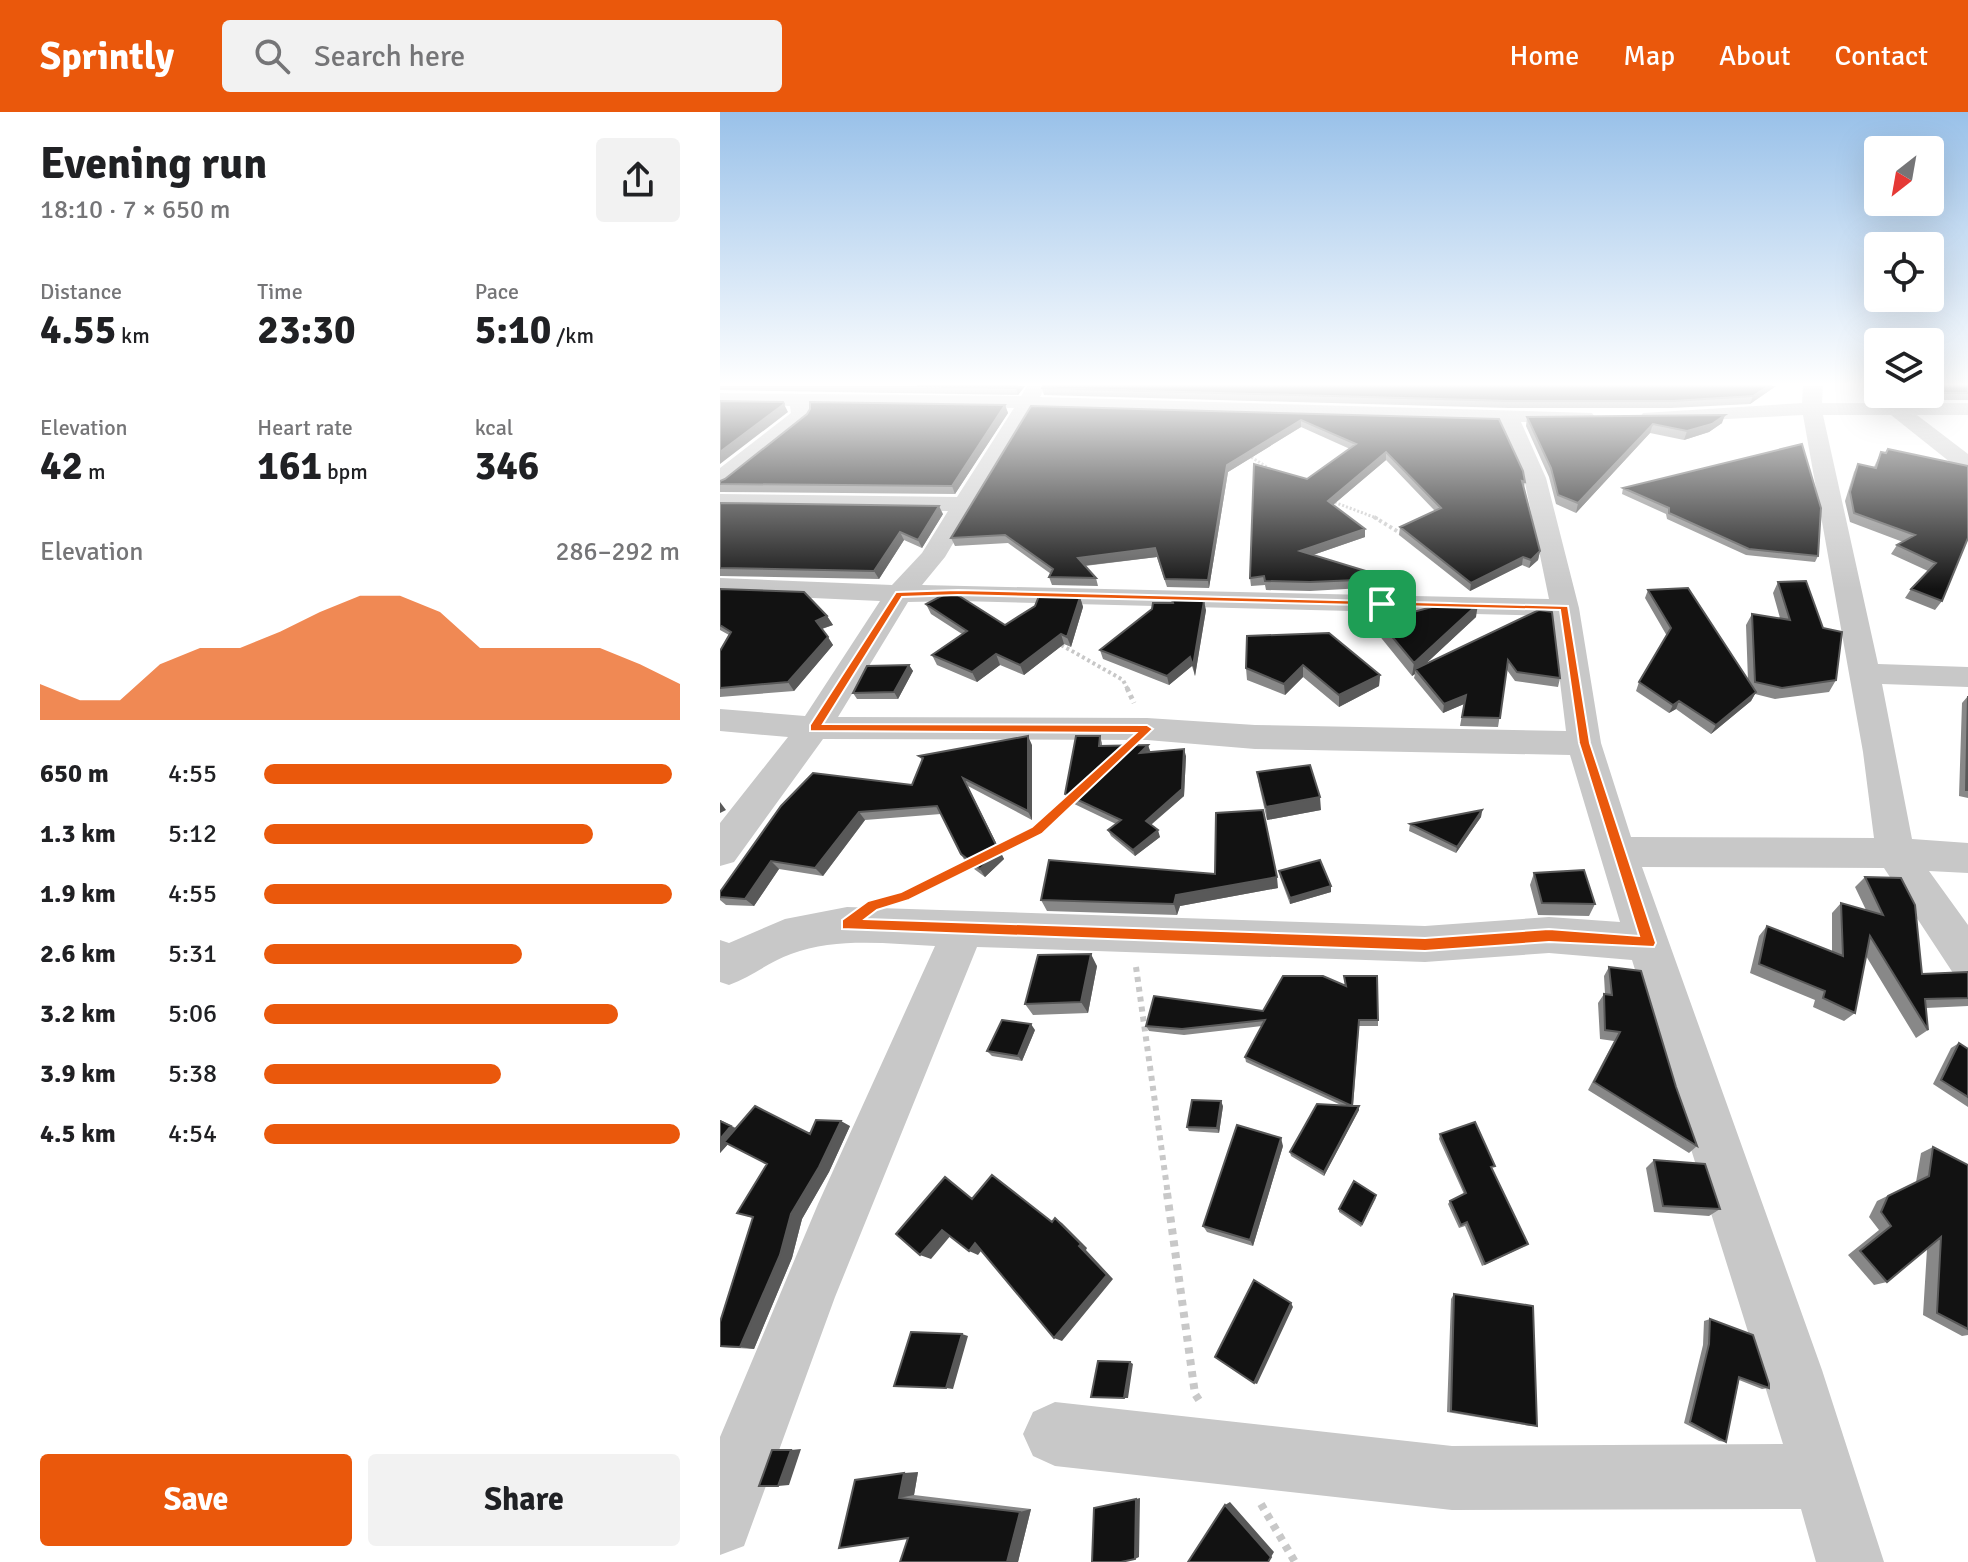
<!DOCTYPE html>
<html lang="en">
<head>
<meta charset="utf-8">
<style>
	body { margin:0; font-family:Signika,sans-serif; background:#f2f2f2; color:#202124; height:100vh; display:flex; flex-direction:column; font-size:30px; white-space:nowrap }
	* { box-sizing:border-box; margin:0 }
	p { font-size:26px; color:#757577 }
	.icon { flex:none; width:44px; height:44px; fill:none; stroke:currentColor; stroke-width:2; stroke-linecap:round; stroke-linejoin:round }
	.map { position:relative; flex:1; overflow:hidden }
	.side { display:flex; flex-direction:column; background:#fff; width:720px }
	.side>* { flex:none }
	.needle { width:52px; rotate:211deg }
	.fabs { position:absolute; left:1144px; top:24px; display:grid; gap:16px }
	.fabs a { display:grid; place-items:center; width:80px; height:80px; border-radius:8px; background:#fff; box-shadow:0 8px 32px #0002; font-size:40px }
	.pin { position:absolute; display:grid; place-items:center; width:68px; height:68px; color:#fff; margin:-34px; border-radius:16px; box-shadow:0 4px 12px #0006 }
	.round { display:grid; place-items:center; flex:none; width:84px; height:84px; border-radius:8px; background:#f2f2f2 }
	.head { display:flex; align-items:center; justify-content:space-between; height:136px; padding:0 40px }
	h1 { font-size:44px; font-weight:800; line-height:60px }
	.stats { display:grid; grid-template-columns:repeat(3,1fr); gap:12px; height:136px; padding:8px 40px }
	.stats div { display:grid; align-content:center }
	.stats b { font-size:40px; font-weight:800 }
	.stats small { font-size:22px; font-weight:400 }
	.stats p { font-size:22px }
	.chart { height:224px; padding:16px 40px }
	.chart p { display:flex; justify-content:space-between }
	.chart svg { width:100%; height:144px; margin-top:8px; fill:#ea580c; opacity:.7 }
	.primary-button { display:flex; gap:16px; margin-top:auto; padding:16px 40px }
	.primary-button a { flex:1; height:92px; border-radius:8px; background:#ea580c; color:#fff; font-size:32px; font-weight:800; line-height:92px; text-align:center }
	.primary-button a+a { background:#f2f2f2; color:#202124 }
	ul { padding:0 40px; list-style:none; font-size:26px }
	li { display:grid; grid-template-columns:128px 96px 1fr; align-items:center; height:60px }
	li i { height:20px; border-radius:10px; background:#ea580c }
	header { display:flex; align-items:center; gap:48px; box-sizing:border-box; height:112px; padding:0 40px; background:#ea580c; color:#fff }
	header strong { font-size:38px }
	nav { display:flex; gap:44px; margin-inline-start:auto; font-size:28px }
	.search { width:560px; height:72px; background:#f2f2f2; display:flex; align-items:center; gap:20px; box-sizing:border-box; padding:0 28px; border-radius:8px; color:#757577; font-size:30px }
	main { display:flex; flex:1; min-height:0 }
	.map>svg:first-child { display:block }
	.lines { fill:none; stroke-linecap:round; stroke-linejoin:round }
	.path-far4 { stroke:#c8c8c8; stroke-width:3; stroke-dasharray:2 2; stroke-linecap:butt }
	.path-far3 { stroke:#c8c8c8; stroke-width:4; stroke-dasharray:3 3; stroke-linecap:butt }
	.path-far2 { stroke:#c8c8c8; stroke-width:5; stroke-dasharray:4 4; stroke-linecap:butt }
	.path-far1 { stroke:#c8c8c8; stroke-width:6; stroke-dasharray:5 5; stroke-linecap:butt }
	.path { stroke:#c8c8c8; stroke-width:8; stroke-dasharray:6 6; stroke-linecap:butt }
	.street { fill:#c8c8c8; fill-rule:evenodd }
	.wall { fill:#888 }
	.shaded-wall { fill:#595959 }
	.building { fill:#121212; stroke:#595959; stroke-width:2 }
	.route { fill:#ea580c; stroke:#fff; stroke-width:2; fill-rule:evenodd }
</style>
</head>
<body>
<header>
<strong>Sprintly</strong>
<div class="search"><svg class="icon" aria-label="search" viewBox="0 0 24 24"><circle cx="10" cy="10" r="6"/><path d="M15 15l6 6"/></svg>Search here</div>
<nav><a>Home</a><a>Map</a><a>About</a><a>Contact</a></nav>
</header>
<main>
<section class="side">
<div class="head"><div><h1>Evening run</h1><p>18:10 · 7 × 650 m</p></div><a class="round"><svg class="icon" aria-label="share" viewBox="0 0 24 24"><path d="M12 15V3M7 8l5-5 5 5M5 13v7h14v-7"/></svg></a></div>
<div class="stats">
<div><p>Distance</p><b>4.55<small> km</small></b></div>
<div><p>Time</p><b>23:30</b></div>
<div><p>Pace</p><b>5:10<small> /km</small></b></div>
</div>
<div class="stats">
<div><p>Elevation</p><b>42<small> m</small></b></div>
<div><p>Heart rate</p><b>161<small> bpm</small></b></div>
<div><p>kcal</p><b>346</b></div>
</div>
<div class="chart"><p><span>Elevation</span>286–292 m</p>
<svg viewBox="0 0 160 44" preserveAspectRatio="none"><path d="M0 44V33L10 38L20 38L30 27L40 22L50 22L60 17L70 11L80 6L90 6L100 11L110 22L120 22L130 22L140 22L150 27L160 33V44z"/></svg>
</div>
<ul>
<li><b>650 m</b>4:55<i style="width:98%"></i></li>
<li><b>1.3 km</b>5:12<i style="width:79%"></i></li>
<li><b>1.9 km</b>4:55<i style="width:98%"></i></li>
<li><b>2.6 km</b>5:31<i style="width:62%"></i></li>
<li><b>3.2 km</b>5:06<i style="width:85%"></i></li>
<li><b>3.9 km</b>5:38<i style="width:57%"></i></li>
<li><b>4.5 km</b>4:54<i style="width:100%"></i></li>
</ul>
<div class="primary-button"><a>Save</a><a>Share</a></div>
</section>
<div class="map">
<svg width="1248" height="1450" viewBox="0 0 1248 1450">
	<rect width="100%" height="100%" fill="#fff"/>
	<g class="lines">
		<path class="path-far4" d="M528,343L553,359
			M611,389L659,407"/>
		<path class="path-far3" d="M654,405L685,424
			M336,530L403,568L408,578"/>
		<path class="path-far2" d="M407,576L414,591
			M273,740L317,718L353,685
			M194,779L254,750"/>
		<path class="path-far1" d="M416,855L448,1083"/>
		<path class="path" d="M447,1081L475,1282L481,1291
			M541,1392L575,1450"/>
		<path class="street" d="M307,274H326L320,285L872,301L875,305L865,311L801,310L826,366L859,496L881,631L911,725L1154,726L1143,640L1083,303L930,311L920,305L923,301L1082,291L1083,274H1103L1102,291H1248V303H1197L1248,342V360L1240,358L1171,303H1103L1158,552L1248,555V575L1162,572L1192,727L1248,731V761L1209,759L1248,813V867L1233,861L1164,756L922,755L1102,1258L1164,1450H1096L1081,1397L732,1398L335,1354L313,1344L303,1322L313,1300L335,1290L732,1334L1063,1332L912,848L829,841L705,850L257,835L115,1185L24,1434L0,1443V1325L98,1092L215,834C168,832 117,825 71,842C49,850 31,865 9,873L0,870V828L9,831L65,807L127,795L705,814L829,805L900,810L850,643L535,637L427,628L103,627L14,750L0,754V711L68,625L0,619V597L85,604L160,489L0,482V466L172,473L202,441L228,399L0,396V382L237,385L294,296L90,294L92,303L89,307L57,331L8,373L0,375V356L71,301L70,294L0,293V281L301,284ZM313,296L566,306L780,310L804,366L829,487L202,473L225,445ZM238,489L832,504L846,619L535,613L427,606L118,605L188,490Z"/>
	</g>
	<path class="wall" d="M0,274H305L298,283L0,278Z
		M323,274H1056L1030,292L951,296H788L324,283L322,276Z
		M1155,274H1158V282H1210V274H1248V288H1180L1151,282Z
		M285,293L288,301L235,382L0,380V369Z
		M311,294L779,307L805,370L804,375L820,439L818,448L809,456L802,453L750,479L679,423L680,415L715,399L666,348L613,393L645,425L593,443L662,464L661,475L590,479L546,478L545,473L531,474L530,466L587,367L630,337L581,315L508,360L489,476L447,475L437,445L365,454L376,466L378,474L332,473L329,465L331,462L288,431L235,434L231,426Z
		M807,305L1002,311L989,320L964,328L930,321L856,401L836,392L829,365L806,314Z
		M1161,340L1248,354L1222,489L1215,498L1185,486L1191,477L1208,459L1171,442L1177,433L1183,430L1130,410L1125,389L1134,360L1138,352L1154,355Z
		M903,376L1098,444L1095,450L1026,443L947,407L946,402L902,382Z
		M0,391L223,402L202,436L184,428L159,467L0,464Z
		M1058,470L1116,568L1109,580L1055,587L1035,582L1031,589L991,622L956,597L949,601L916,579L919,570L947,524L925,486L928,478L1028,569L1026,513L1032,502L1060,506L1053,481Z
		M0,477L107,504L113,513L102,517L113,533L74,579L0,585V539L9,523L0,518Z
		M360,485L363,495L351,535L344,532L304,563L280,553L257,570L217,553L212,543L242,522L211,502L206,492L285,513Z
		M453,491L486,498L475,564L472,554L449,573L383,547L380,538Z
		M819,498L840,566L838,575L795,569L787,558L778,615L740,614L744,592L723,601L694,566L695,562L692,564L658,522L659,509L756,505L705,552Z
		M527,524L660,563L659,574L619,595L583,565L565,583L527,568L526,556Z
		M189,553L193,559L178,587H137L133,581Z
		M1248,584V686L1239,684L1242,591Z
		M380,624L382,631V634L428,633L430,639L466,644L464,684L431,713L440,725L415,744L391,724L388,718L396,712L348,689L345,682Z
		M312,633V708L248,674L284,747L265,765L246,751L241,742L221,702L145,708L103,764L59,757L34,794L6,793L0,788V780L61,694L192,673L202,648L199,644Z
		M537,660L601,698L547,708L539,673Z
		M762,698L761,705L736,741L689,719L690,712Z
		M559,759L611,780L570,792L560,765Z
		M814,761L875,792L869,804L818,803L810,773Z
		M495,762L558,776L460,794L457,803L327,799L321,788Z
		M1145,765L1202,862L1248,860V894L1206,896L1208,918L1196,926L1146,844L1135,901L1124,909L1093,895L1095,888L1030,861L1039,824L1047,814L1112,840V801L1121,791L1146,798L1135,775Z
		M377,854L368,901L313,903L305,892Z
		M889,855L956,975L977,1034L969,1041L868,978L894,929L880,927L878,891L884,882H885L884,864Z
		M624,864L658,908V914H639L633,994L639,998L604,1064L571,1044L570,1040L621,993L526,950L525,945L542,914L464,923L429,919L426,914L543,899L625,873Z
		M315,918L302,949L272,944L267,939Z
		M1239,931L1248,937V995L1213,972L1231,936Z
		M503,994L499,1021L469,1019L467,1015Z
		M0,1008L16,1016L90,1022L130,1014L109,1060L82,1107L72,1146L34,1237L0,1235V1210L33,1106L17,1101L47,1052L8,1032L0,1041Z
		M720,1022L772,1058L808,1132L805,1134L762,1154L745,1114L739,1116L728,1092L730,1089L744,1082L719,1027Z
		M563,1034L533,1134L487,1120L483,1114Z
		M1213,1035L1248,1053V1223L1242,1224L1203,1203L1207,1137L1167,1170L1154,1173L1128,1143L1159,1118L1149,1105L1157,1089L1196,1070L1201,1041Z
		M934,1048L1000,1097L989,1104L934,1100L926,1056Z
		M656,1086L641,1115L619,1100V1097Z
		M734,1182L817,1314H810L727,1300L731,1187Z
		M990,1207L1049,1276L1042,1277L1019,1268L1006,1330L999,1329L964,1311L983,1233L984,1209Z
		M198,1360L194,1383L311,1397L298,1450H180L188,1426L119,1436Z"/>
	<path class="shaded-wall" d="M297,274H305L298,283L296,276Z
		M1049,274H1056L1030,292L1033,284Z
		M63,290L68,300L0,352V340Z
		M285,293L288,301L235,382L232,374Z
		M1005,303L1002,311L989,320L964,328L967,319Z
		M581,308V315L508,360L489,476L488,468L507,353Z
		M933,312L930,321L856,401L858,391Z
		M666,340V348L608,397V389Z
		M219,394L223,402L202,436L198,428Z
		M645,417V425L581,447L580,439Z
		M180,420L184,428L159,467L154,459Z
		M435,436L437,445L361,454L358,446Z
		M820,439L818,448L809,456L811,448Z
		M803,445L802,453L750,479L751,471Z
		M360,485L363,495L351,535L347,525Z
		M484,489L486,498L475,564L473,554Z
		M758,492L756,505L697,560L695,557V562L692,564L694,551Z
		M107,504L113,513L101,517L96,509Z
		M341,522L344,532L304,563L300,553Z
		M108,525L113,533L74,579L68,570Z
		M276,542L280,553L257,570L252,560Z
		M470,545L472,554L449,573L447,564Z
		M189,553L193,559L178,587L174,580Z
		M583,553V565L565,583L564,572Z
		M660,563L659,574L619,595V583Z
		M1036,580L1031,589L991,622L996,613Z
		M746,583L744,592L723,601L724,592Z
		M959,589L956,597L949,601L953,593Z
		M308,624L312,633V708L308,699Z
		M428,633L430,639L420,641Z
		M464,637L466,644L464,684L428,715L426,709Z
		M243,666L284,747L265,765L260,757Z
		M600,685L601,698L547,708L546,695Z
		M0,690L6,698L0,701Z
		M762,698L761,705L736,741L737,735Z
		M139,700L145,708L103,764L95,756Z
		M438,718L440,725L415,744L413,738Z
		M51,749L59,757L34,794L25,787Z
		M557,765L558,776L460,794L457,803L454,792L456,783Z
		M611,774V780L570,792V786Z
		M371,842L377,854L368,901L361,890Z
		M311,912L315,918L302,949L298,944Z
		M501,989L503,994L499,1021L497,1016Z
		M639,994V998L604,1064V1060Z
		M0,1008L20,1019L0,1041Z
		M121,1009L130,1014L109,1060L82,1107L72,1146L34,1237L20,1235L71,1102Z
		M561,1026L563,1034L533,1134L530,1128Z
		M335,1106L342,1111L367,1136L366,1138L393,1167L342,1229L334,1226L359,1134Z
		M222,1118L232,1122L211,1147L200,1143Z
		M255,1131L264,1135L258,1143L249,1139Z
		M571,1191L573,1195L537,1272L534,1271Z
		M242,1222L248,1224L233,1277L226,1276Z
		M410,1250L413,1252L408,1286H404Z
		M81,1337L69,1373L58,1374L71,1338Z
		M198,1360L194,1383L179,1386L184,1361Z
		M420,1386L419,1445L415,1447L416,1387Z
		M510,1390L554,1440L551,1445L505,1393Z
		M311,1397L298,1450H287L300,1400Z"/>
	<path class="building" d="M197,274H297L296,276Z
		M323,274H1049L1033,284L953,289H789L322,276Z
		M1210,274H1248V281H1210Z
		M0,289L63,290L64,292L0,340Z
		M90,290L285,293L232,374L0,372V369L5,367L87,302L90,297Z
		M311,294L779,307L803,359L805,370L802,369L820,439L811,448L803,445L751,471L680,415L721,396L666,340L608,389L645,417L580,439L662,464L661,467L590,470L545,469L544,464L530,466L534,352L587,367L636,332L581,308L507,353L488,468L445,467L435,436L358,446L376,466L329,465L333,457L285,423L231,426Z
		M1005,303L992,312L967,319L933,312L858,391L838,383L831,356L807,305Z
		M1082,332L1101,396L1098,444L1029,437L949,401V396L903,376Z
		M1168,337L1248,354V426L1222,489L1191,477L1216,451L1177,433L1195,423L1134,401L1130,380L1138,352L1156,356L1161,340L1166,341Z
		M0,391L219,394L198,428L180,420L154,459L0,456Z
		M1086,469L1103,516L1122,520L1116,568L1062,576L1035,570L1032,502L1070,508L1058,470Z
		M968,476L1036,580L996,613L959,589L953,593L919,570L951,516L928,478Z
		M0,477L84,480L107,504L96,509L108,525L68,570L0,576V539L11,520L0,513Z
		M225,482H236L285,513L315,494L319,484L360,485L347,525L341,522L300,553L276,542L252,560L212,543L247,519L206,492Z
		M452,488L484,489L473,554L470,545L447,564L380,538L432,497L433,491H453Z
		M727,491L758,492L694,551L659,509Z
		M819,498L832,500L840,566L797,560L788,548L780,606L742,605L746,583L724,592L695,557Z
		M609,521L660,563L619,583L583,553L564,572L526,556L527,524Z
		M189,553L174,580L133,581L147,554Z
		M1248,584V678H1246Z
		M308,624V699L243,666L279,739L260,757L241,742L217,694L139,700L95,756L51,749L25,787L0,785V780L61,694L93,661L192,673L203,646L199,644Z
		M356,624H380L379,634L428,633L420,641L464,637L462,677L426,709L438,718L413,738L388,718L401,708L345,682Z
		M590,653L600,685L546,695L537,660Z
		M543,698L557,765L456,783L454,792L321,788L329,748L495,762L496,701Z
		M762,698L737,735L690,712Z
		M600,748L611,774L570,786L559,759Z
		M864,758L875,792L822,791L814,761Z
		M1145,765L1181,766L1195,793L1202,862L1248,860V886L1205,887L1208,918L1150,824L1135,901L1103,886L1105,879L1039,852L1047,814L1123,844L1121,791L1163,803Z
		M371,842L361,890L305,892L318,843Z
		M889,855L921,859L956,975L977,1034L874,970L900,920L885,918L884,882L892,883Z
		M563,864H603L626,874L624,864H657L658,908H639L632,994H639L604,1060L570,1040L597,992L632,994L525,945L545,908L462,917L426,914L434,884L543,899Z
		M282,908L311,912L298,944L267,939Z
		M1239,931L1248,937V985L1221,968Z
		M472,988L501,989L497,1016L467,1015Z
		M35,994L90,1022L96,1008L121,1009L99,1055L71,1102L60,1143L20,1235L0,1234V1210L33,1105L17,1101L47,1052L4,1030Z
		M0,1009L11,1014L0,1027Z
		M755,1010L775,1054L771,1055L808,1132L765,1152L747,1110L741,1113L730,1089L746,1081L720,1022Z
		M517,1013L561,1026L530,1128L483,1114Z
		M1213,1035L1248,1053V1217L1217,1201L1221,1125L1167,1170L1140,1139L1171,1114L1161,1100L1168,1084L1209,1064Z
		M934,1048L985,1052L1000,1097L943,1094Z
		M272,1063L332,1110L335,1106L361,1132L359,1134L387,1163L334,1226L255,1131L249,1139L222,1118L200,1143L176,1122L225,1065L252,1087Z
		M634,1069L656,1083L642,1112L619,1097Z
		M534,1168L571,1191L534,1271L495,1245Z
		M734,1182L813,1194L817,1314L731,1299Z
		M990,1207L1033,1223L1049,1272V1276L1019,1265L1006,1330L970,1310L989,1232Z
		M191,1220L242,1222L226,1276L174,1274Z
		M378,1249L410,1250L404,1286L371,1285Z
		M52,1338H71L58,1374H39Z
		M184,1361L179,1386L300,1400L287,1450H180L188,1426L119,1436L135,1368Z
		M416,1387L415,1447L401,1450H372L374,1396Z
		M505,1393L551,1445L548,1450H468Z"/>
	<linearGradient id="sky" x2="0" y2="1"><stop stop-color="#99c1e9"/><stop offset="0.57" stop-color="#fff"/><stop offset="1" stop-color="#fff" stop-opacity="0"/></linearGradient>
	<rect width="1248" height="477" fill="url(#sky)"/>
	<path class="route" d="M238,478L848,494L870,631L936,831L934,835L829,830L705,839L122,817V808L148,789L181,780L312,715L416,621L90,619V613L176,480ZM238,483L840,498L859,631L919,824L829,817L705,826L145,807L157,798L189,788L322,722L433,617L427,613L103,612L182,485Z"/>
</svg>
<div class="fabs">
<a><svg class="needle" viewBox="-14 -14 28 28"><path d="M0-13l5 13h-10z" fill="#e53935"/><path d="M0 13l5-13h-10z" fill="#757577"/></svg></a>
<a><svg class="icon" aria-label="locate" viewBox="0 0 24 24"><circle cx="12" cy="12" r="6"/><path d="M12 2v4M12 18v4M2 12h4M18 12h4"/></svg></a>
<a><svg class="icon" aria-label="layers" viewBox="0 0 24 24"><path d="M12 4l9 5-9 5-9-5zM3 14l9 5 9-5"/></svg></a>
</div>
<div class="pin" style="left:662px;top:492px;background:#1e9e55"><svg class="icon" aria-label="arrive" viewBox="0 0 24 24"><path d="M6 21V4h12l-3 4 3 4H6"/></svg></div>
</div>
</main>
</body>
</html>
